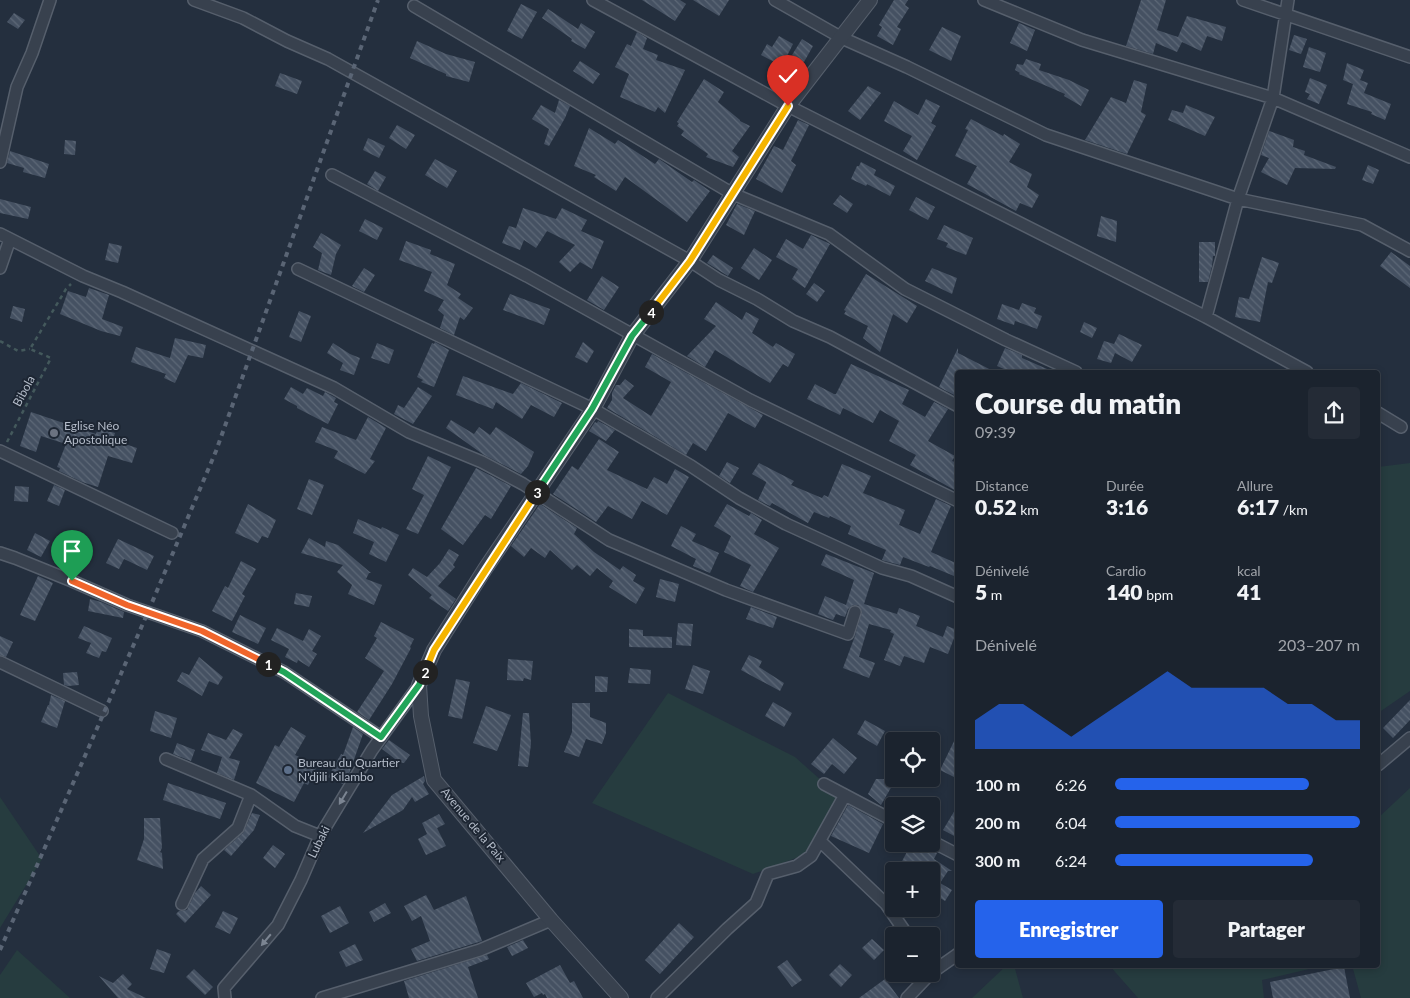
<!DOCTYPE html>
<html lang="fr">
<head>
<meta charset="utf-8">
<style>
	body { margin:0; font-family:Lato,sans-serif; background:#242b36; color:#f1f3f6; height:100vh; display:flex; flex-direction:column; font-size:19px; white-space:nowrap }
	* { box-sizing:border-box; margin:0 }
	p { font-size:16px; color:#a0a4aa }
	.icon { flex:none; width:28px; height:28px; fill:none; stroke:currentColor; stroke-width:2; stroke-linecap:round; stroke-linejoin:round }
	.map { position:relative; flex:1; overflow:hidden }
	.side { position:absolute; left:955px; top:370px; width:425px; height:598px; display:flex; flex-direction:column; background:#1b232e; border-radius:5px; box-shadow:0 2px 8px #0003,0 0 0 1px #39404a }
	.side>* { flex:none }
	.fabs { position:absolute; left:885px; top:732px; display:grid; gap:10px }
	.fabs a { display:grid; place-items:center; width:55px; height:55px; border-radius:5px; background:#1b232e; box-shadow:0 2px 8px #0003,0 0 0 1px #39404a; font-size:25px }
	.pin { position:absolute; display:grid; place-items:center; width:42px; height:42px; color:#fff; margin:-51px -21px; border-radius:50% 50% 50% 0; rotate:-45deg; box-shadow:0 0 5px #0007 }
	.pin .icon { rotate:45deg }
	.km { position:absolute; width:25px; height:25px; margin:-12px; border-radius:50%; background:#222; color:#fff; font-size:14px; line-height:25px; text-align:center }
	.round { display:grid; place-items:center; flex:none; width:52px; height:52px; border-radius:5px; background:#242b36 }
	.overview { display:flex; align-items:center; justify-content:space-between; height:85px; padding:0 20px }
	h1 { font-size:28px; font-weight:800; line-height:38px }
	.metrics { display:grid; grid-template-columns:repeat(3,1fr); gap:8px; height:85px; padding:5px 20px }
	.metrics div { display:grid; align-content:center }
	.metrics b { font-size:21px; font-weight:800 }
	.metrics small { font-size:14px; font-weight:400 }
	.metrics p { font-size:14px }
	.chart { height:140px; padding:10px 20px }
	.chart p { display:flex; justify-content:space-between }
	.chart svg { width:100%; height:90px; margin-top:5px; fill:#2563eb; opacity:.7 }
	.button { display:flex; gap:10px; margin-top:auto; padding:10px 20px }
	.button a { flex:1; height:58px; border-radius:5px; background:#2563eb; color:#fff; font-size:20px; font-weight:800; line-height:58px; text-align:center }
	.button a+a { background:#242b36; color:#f1f3f6 }
	ul { padding:0 20px; list-style:none; font-size:16px }
	li { display:grid; grid-template-columns:80px 60px 1fr; align-items:center; height:38px }
	li i { height:12px; border-radius:6px; background:#2563eb }
	.map>svg:first-child { display:block }
	.green { fill:#263c3f }
	.building { fill:url(#building-back-hatch) }
	.lines { fill:none; stroke-linecap:round; stroke-linejoin:round }
	.minor-casing { stroke:#565f6c; stroke-width:14 }
	.tertiary-casing { stroke:#565f6c; stroke-width:16 }
	.path { stroke:#44595c; stroke-width:2.5; stroke-dasharray:4 4; stroke-linecap:butt }
	.minor { stroke:#38414e; stroke-width:11 }
	.tertiary { stroke:#38414e; stroke-width:14 }
	.rail { stroke:#5a6575; stroke-width:4; stroke-dasharray:5 5; stroke-linecap:butt }
	.oneway { fill:#7c8592 }
	.split-1-casing { stroke:#fff; stroke-width:10 }
	.split-2-casing { stroke:#fff; stroke-width:10 }
	.split-3-casing { stroke:#fff; stroke-width:10 }
	.split-4-casing { stroke:#fff; stroke-width:10 }
	.split-5-casing { stroke:#fff; stroke-width:10 }
	.split-1 { stroke:#f0652b; stroke-width:6 }
	.split-2 { stroke:#22a559; stroke-width:6 }
	.split-3 { stroke:#f5b400; stroke-width:6 }
	.split-4 { stroke:#22a559; stroke-width:6 }
	.split-5 { stroke:#f5b400; stroke-width:6 }
	.worship-dot { fill:#6b7280; stroke:#1d2633; stroke-width:2 }
	.service-dot { fill:#5c6f8a; stroke:#1d2633; stroke-width:2 }
	.labels { text-anchor:middle; stroke-width:4; stroke-linejoin:round; paint-order:stroke }
	.street-label { font-size:12px; fill:#b4bcc9; stroke:#1d2633 }
	.poi-label { font-size:12px; fill:#b4bcc9; stroke:#1d2633; text-anchor:start }
</style>
</head>
<body>
<div class="map">
<svg width="1410" height="998" viewBox="0 0 1410 998">
	<defs>
		<pattern id="building-back-hatch" width="6" height="6" patternUnits="userSpaceOnUse" patternTransform="scale(1.25)"><rect width="6" height="6" fill="#455162"/><path d="M-1 5l2 2M0 0l6 6M5-1l2 2" fill="none" stroke="#5d6877"/></pattern>
	</defs>
	<rect width="100%" height="100%" fill="#242f3e"/>
	<path class="green" d="M1410,463V691L1378,713V467Z
		M668,693L795,757L841,798L809,853L753,874L592,803Z
		M1410,788V998H1361L1352,965H1378V818Z
		M0,797L42,859L0,928Z
		M17,950L70,998H0V975Z
		M1007,965H1014L1023,998H972Z
		M1109,965H1224L1230,969L1233,965H1326L1262,980L1264,998H1138Z"/>
	<path class="building" d="M642,0H680L686,4L675,21Z
		M693,0H729L719,16Z
		M894,0H908L905,5L909,8L897,27L901,29L893,45L877,36L882,27L879,25Z
		M1141,0H1166L1157,30L1178,37L1187,16L1226,27L1222,41L1207,36L1201,51L1182,42L1177,52L1156,43L1153,54L1126,46Z
		M521,4L537,12L522,39L507,31Z
		M548,9L578,29L581,23L595,32L585,49L571,41L572,39L542,18Z
		M14,13L25,20L18,29L7,22Z
		M1019,23L1035,30L1027,51L1010,43Z
		M942,27L961,36L951,61L929,50Z
		M637,32L647,38L643,49L658,55L656,60L685,70L665,113L658,107L655,112L620,97L629,74L615,67L627,44L631,46Z
		M1294,35L1307,39L1301,54L1289,50Z
		M779,36L793,44L782,66L761,55L767,44L772,47Z
		M802,39L813,46L804,62L792,55Z
		M417,41L446,54L475,62L469,82L446,76V74L410,58Z
		M1309,47L1326,53L1320,72L1303,67Z
		M1026,59L1041,64L1039,70L1069,80L1089,90L1081,106L1064,96L1065,94L1019,74L1020,73L1015,70L1017,64L1023,65Z
		M580,61L600,74L593,84L573,71Z
		M1347,63L1364,70L1360,80L1368,83L1364,93L1391,104L1385,120L1371,114L1372,112L1347,104L1353,84L1343,80Z
		M280,73L302,81L297,94L275,86Z
		M1310,78L1327,85L1319,104L1307,99L1310,94L1305,92Z
		M704,79L724,92L718,102L740,120V121L750,126L732,151L739,157L733,167L706,157L708,154L681,135L684,131L677,126L679,123L677,122Z
		M1134,80L1147,84L1141,112L1146,115L1127,154L1085,140L1111,97L1126,103Z
		M868,86L881,93L860,120L848,111Z
		M926,99L940,106L931,123L936,126L917,160L903,151L912,136L884,121L894,101L918,115Z
		M559,100L570,106L565,118L549,146L544,144L549,129L532,119L541,105L555,113Z
		M1186,105L1215,117L1205,136L1168,120L1172,110L1183,113Z
		M971,119L1003,136L1004,134L1020,144L1009,162L1032,174L1027,187L1039,195L1032,208L1020,203L1016,211L967,184L977,166L955,156L968,130L965,129Z
		M798,120L809,125L791,161L796,165L782,193L756,179L774,146L783,150Z
		M397,125L415,135L406,149L389,138Z
		M589,128L615,144L618,140L655,164L659,159L692,182L694,180L710,191L687,222L625,177L616,191L594,177L596,175L574,166Z
		M1269,131L1294,140L1293,147L1305,151L1304,155L1336,167L1335,169L1295,168L1287,185L1261,172L1269,158L1261,155Z
		M368,138L385,146L379,158L363,150Z
		M65,140L76,141L75,155L64,154Z
		M10,151L49,164L45,178L23,172L24,168L7,163Z
		M435,159L457,171L447,188L425,175Z
		M861,162L876,170L874,175L895,186L890,196L867,184L866,186L851,179L857,166H859Z
		M1368,165L1379,170L1373,184L1362,180Z
		M375,171L386,177L378,191L367,184Z
		M840,195L853,204L847,213L833,204Z
		M916,197L935,207L928,220L909,210Z
		M0,199L31,207L28,219L0,213Z
		M737,204L755,211L744,235L726,225Z
		M523,208L556,219L562,208L587,220L581,231L604,241L592,269L580,262L570,272L559,262L575,245L547,231L536,248L524,240L520,250L502,243L509,226L516,228Z
		M1101,216L1117,221L1116,242L1097,236Z
		M365,219L383,228L377,240L359,231Z
		M944,225L973,238L966,255L946,247L948,243L937,239Z
		M321,233L341,245L336,254L331,275L318,270L322,253L313,247Z
		M811,235L830,244L805,288L792,279L798,269L776,257L786,239L803,249Z
		M406,241L431,250L430,254L455,264L447,285L461,294L458,298L473,308L464,320L460,317L454,335L440,328L444,315L438,310L444,300L424,291L432,272L399,260Z
		M1199,242H1215V256H1213L1212,266L1208,282H1199Z
		M109,243L122,246L118,263L105,260Z
		M754,248L772,260L759,280L741,268Z
		M1391,252L1410,266V288L1380,266Z
		M713,255L733,268L728,276L707,263Z
		M1262,257L1279,263L1272,283L1268,282L1260,322L1235,317L1239,297L1249,299Z
		M364,268L375,275L364,292L352,286Z
		M932,268L957,278L952,294L925,281Z
		M866,274L917,306L907,323L893,314L880,352L863,338L868,326L844,314L846,311L844,310Z
		M602,276L619,287L604,310L587,300Z
		M814,283L825,291L817,302L806,294Z
		M89,288L109,295L102,319L123,327L120,336L101,331L60,314L68,291L86,297Z
		M510,294L550,309L544,325L503,310Z
		M716,302L742,320L746,312L759,319L752,333L773,347L776,343L795,354L788,367L783,364L770,383L715,350L705,367L687,356L716,326L704,319Z
		M1022,303L1036,308L1034,313L1042,316L1037,329L1015,321L1014,325L997,319L1002,304L1019,310Z
		M13,306L25,309L22,322L10,318Z
		M299,311L311,316L301,342L289,337Z
		M1084,322L1097,328L1092,338L1080,332Z
		M1119,334L1142,345L1132,362L1115,353L1111,363L1097,359L1104,341L1114,344Z
		M175,338L206,345L203,358L188,355L175,383L164,378L166,374L131,362L136,347L170,358Z
		M435,342L449,350L434,387L421,382L423,380L417,377L432,343L434,344Z
		M583,342L594,351L587,363L575,357Z
		M333,343L350,354L360,358L354,375L340,370L343,363L327,353Z
		M377,343L394,350L389,364L371,358Z
		M958,348V353L995,372H958V397L939,387Z
		M1005,348L1022,355V358L1054,372H1024L1015,369L1014,372H1011L997,366Z
		M652,354L763,415L755,428L728,413L706,451L693,443L686,455L607,408L612,400V393L616,385H620L625,379L634,386L623,398L651,416L671,382L645,367Z
		M851,364L909,390L902,404L925,417L934,402L948,409L928,441L955,456L952,461L958,463V492L910,465L916,455L889,441L899,421L880,410L873,423L843,408L840,415L807,399L815,384L834,394H836Z
		M463,376L513,394L521,383L562,403L554,417L531,405L522,419L496,402L493,409L456,395Z
		M291,387L303,394L307,388L323,396L325,392L336,398L334,402L338,404L328,424L297,408V406L284,399Z
		M418,387L432,396L413,424L394,414L398,405L404,408Z
		M31,412L96,434L98,428L115,433L113,440L137,448L132,463L108,456L98,487L82,482L59,471L60,468L57,467L66,444L41,436L36,452L20,446Z
		M368,417L386,428L370,459L375,461L365,474L334,458L338,451L315,442L322,427L356,440Z
		M451,420L474,434L479,427L490,435L496,427L534,452L528,466L521,474L484,455L446,428Z
		M598,421L615,430L606,441L589,431L595,422L597,423Z
		M599,439L619,452L607,470L647,489L654,477L667,484L675,469L689,477L667,515L642,501L632,519L608,506L596,522L553,494L572,466L578,470Z
		M428,456L451,467L418,534L406,529L424,495L412,489Z
		M727,462L739,468L730,483L719,476Z
		M759,463L794,481L791,485L822,498L824,495L828,497L842,464L871,476L863,493L905,510L899,525L920,534L936,499L951,506L931,552L958,564L954,576L930,566L929,567L903,557L900,565L885,561L882,560L886,550L848,534L851,526L830,516L829,518L814,512L808,523L772,503L770,506L758,500L766,483V482L752,474Z
		M476,468L511,486L491,519L485,515L463,545L441,529Z
		M309,479L324,485L312,515L297,509Z
		M54,485L65,490L59,506L47,501Z
		M15,486L29,487L28,502L14,501Z
		M248,504L276,520L268,538L262,536L258,543L235,533Z
		M540,504L577,528L574,534L594,552L620,570L623,566L636,575L633,581L645,588L636,604L609,587L613,581L597,568L590,576L577,565L572,570L550,550L545,558L531,548L524,557L511,546Z
		M727,504L749,516L751,513L762,520L754,534L779,548L753,592L740,586L751,565L724,552L731,536L714,526Z
		M358,519L381,529L382,527L399,535L386,562L369,554L374,542L353,533Z
		M681,526L696,534L692,541L719,553L710,573L693,566L696,559L671,546Z
		M35,533L50,541L41,557L27,550Z
		M309,538L325,547L326,541L338,545L371,573H369L366,579L382,585L374,605L348,594L352,585L337,572L343,565L301,553Z
		M118,539L154,556L147,570L124,559L119,569L106,563Z
		M449,549L459,555L453,565L455,567L438,586L456,599L448,611L429,598L432,595L408,575L413,568L427,577L440,563Z
		M826,554L874,573L864,604L897,614L899,608L920,616L916,626L943,637L947,626L957,630L948,654L930,647L924,663L904,656L900,666L884,660L894,634L890,632L891,630L869,624L859,657L875,663L869,678L843,668L855,636L862,611L858,605H853L848,609L845,617L836,614L833,620L818,614L825,596L846,605L854,580L821,565Z
		M241,561L256,569L242,594L245,596L232,621L212,611L225,586L228,588Z
		M38,576L53,583L35,621L20,615Z
		M660,579L679,584L675,602L656,597Z
		M296,593L312,596L309,607L294,604Z
		M90,599L101,602L124,612L123,618L88,611Z
		M751,607L777,617L773,628L746,619Z
		M240,615L266,628L258,644L232,632Z
		M381,622L414,639L410,647L411,648L392,684L369,720L357,712L384,671L365,658L377,638L374,636Z
		M678,623L693,624L691,646L676,645Z
		M84,626L112,638L106,652L102,651L99,658L86,653L91,643L78,638Z
		M277,628L303,641L309,629L321,636L312,651L317,654L309,667L298,660L297,663L285,657L289,649L271,640Z
		M629,629L643,630V636L672,637V648L629,647Z
		M0,636L13,642L6,657L0,655Z
		M749,655L762,661L759,667L784,683L780,691L741,670Z
		M199,657L223,677L218,685L209,681L202,696L177,681L182,672L189,675Z
		M508,659L533,661L531,680L524,678L523,681L507,680Z
		M693,665L710,671L703,694L685,689Z
		M630,668L651,670L650,684L628,683Z
		M77,672L79,685L68,686L64,685L63,673Z
		M595,676L608,677L607,692H595Z
		M456,679L470,682L462,719L448,716Z
		M51,695L65,701L57,728L41,722L48,705H49Z
		M1410,700V720L1393,738L1383,728Z
		M773,702L792,713L784,727L765,716Z
		M572,703H590V717L606,723V733L602,744L586,739L579,757L564,752L572,732Z
		M486,706L511,715L497,751L473,743Z
		M155,711L177,718L171,738L150,731Z
		M523,713H529L531,744L528,767L518,766Z
		M865,720L885,731L877,746L857,734Z
		M291,727L306,736L295,755L317,766L308,785L304,783L294,802L256,783L275,745L279,747Z
		M353,727L363,734L349,774L343,784L328,777L341,754L343,755Z
		M233,729L243,734L229,758L240,761L234,780L217,773L222,757L201,750L208,733L226,740Z
		M958,733V779L940,770Z
		M833,738L857,758L844,774L832,764L824,774L811,764Z
		M389,740L410,755L404,763L399,762L382,749Z
		M177,743L195,750L191,761L173,754Z
		M424,776L425,781L423,784L429,794L415,802L412,797L403,810L363,833L392,795Z
		M876,779H896L881,805L868,794Z
		M168,783L226,803L220,819L163,800Z
		M848,805L883,824L869,853L831,836Z
		M958,805V838L943,830Z
		M252,813L260,815L254,830L231,856L224,850L243,833Z
		M439,814L445,824L437,828L446,846L426,855L418,839L427,834L422,823Z
		M144,818H160L162,848L160,852L162,853L163,869L137,860L144,839Z
		M911,844H924L928,848L937,853L934,859L952,871H948L940,883L952,890L945,901L932,893L931,895V871H897Z
		M273,845L285,854L275,868L263,858Z
		M201,886L211,895L185,923L176,914L179,911L187,910L195,893Z
		M426,895L434,910L466,896L482,941L417,961L411,949L430,941L421,916L412,921L404,906Z
		M385,903L391,913L374,922L369,912Z
		M340,906L349,923L330,933L321,916Z
		M223,911L238,918L230,934L215,927Z
		M679,923L694,937L660,974L645,960Z
		M872,939L884,950L874,960L862,948Z
		M523,940L528,948L512,956L507,947Z
		M355,944L363,960L346,967L339,952Z
		M157,949L171,954L164,973L150,969Z
		M487,955L489,959L468,967L478,998H409L404,981Z
		M787,960L802,980L792,987L777,967Z
		M840,964L852,975L841,987L829,975Z
		M560,965L570,983L574,981L583,998H547L545,994L543,995L542,993L534,997L526,983Z
		M1344,967L1350,998H1273L1270,982Z
		M194,969L213,987L205,995L186,977Z
		M123,974L132,984L127,989L146,998H118L99,976L113,983Z
		M885,979L899,998H859Z"/>
	<g class="lines">
		<defs>
			<path id="minor" d="M194,0L243,18L287,41L328,59L690,261L719,280L757,299L793,321L830,337L958,406
				M593,0L788,106L1206,317L1307,372
				M775,0L842,38L907,67L1046,135L1238,199L1362,225L1410,251
				M984,0L1082,40L1273,98L1410,157
				M1243,0L1410,57
				M414,6L733,194L829,234L905,289L1006,340L1076,372
				M0,162L17,87L32,53L50,0
				M332,175L527,276L750,400L958,501
				M0,234L83,276L122,292L334,388L409,432L482,462L523,484L609,540L726,590L848,634L855,612
				M0,268L10,239
				M298,269L593,409L691,466L739,498L786,524L882,568L911,576L958,597
				M1206,317L1238,199L1273,98L1288,0
				M1378,413L1401,427
				M0,451L172,533
				M0,553L15,558L72,581L127,605L202,631L284,672L381,737
				M0,662L102,711
				M166,759L251,795L295,826L320,836
				M1378,765L1410,738
				M824,784L894,821
				M820,841L886,904L908,936
				M931,841L958,855
				M182,904L203,859L238,828L251,795
				M931,973L958,954
				M225,998L224,988L278,925L301,880L320,836L372,750L419,685
				M322,998L480,950L551,920
				M657,998L727,929L756,903L768,874L797,866L811,856L845,795
				M907,998L930,974"/>
			<path id="tertiary" d="M621,998L551,920L434,780L421,716L419,685L434,650L485,569L593,409L632,336L690,261L788,106L870,0"/>
		</defs>
		<use href="#minor" class="minor-casing"/>
		<use href="#tertiary" class="tertiary-casing"/>
		<path class="path" d="M0,341L18,351L30,349
			M7,442L51,358L30,349L66,289L71,284"/>
		<use href="#minor" class="minor"/>
		<use href="#tertiary" class="tertiary"/>
		<path class="rail" d="M0,950L148,612L216,451L378,0"/>
	</g>
	<defs><path id="oneway-solid" d="M-6-.8H1V-3.2L6.5 0L1 3.2V.8H-6Z" transform="scale(1.25)"/></defs>
	<g class="oneway">
		<use href="#oneway-solid" transform="translate(343 798) rotate(121)"/>
		<use href="#oneway-solid" transform="translate(266 940) rotate(130)"/>
	</g>
	<g class="lines">
		<defs>
			<path id="split-1" d="M72,581L127,605L202,631L268,664"/>
			<path id="split-2" d="M268,664L284,672L381,737L419,685L425,672"/>
			<path id="split-3" d="M425,672L434,650L537,492"/>
			<path id="split-4" d="M537,492L592,409L632,336L651,312"/>
			<path id="split-5" d="M651,312L690,261L788,106"/>
		</defs>
		<use href="#split-1" class="split-1-casing"/>
		<use href="#split-2" class="split-2-casing"/>
		<use href="#split-3" class="split-3-casing"/>
		<use href="#split-4" class="split-4-casing"/>
		<use href="#split-5" class="split-5-casing"/>
		<use href="#split-1" class="split-1"/>
		<use href="#split-2" class="split-2"/>
		<use href="#split-3" class="split-3"/>
		<use href="#split-4" class="split-4"/>
		<use href="#split-5" class="split-5"/>
	</g>
	<circle class="worship-dot" cx="54" cy="433" r="5"/>
	<circle class="service-dot" cx="288" cy="770" r="5"/>
	<g class="labels">
		<g class="street-label">
			<text transform="translate(24 391) rotate(-62)" y="4">Bibola</text>
			<text transform="translate(473 825) rotate(50)" y="4">Avenue de la Paix</text>
			<text transform="translate(319 842) rotate(-64)" y="4">Lubaki</text>
		</g>
		<g class="poi-label">
			<text x="64" y="430">Eglise Néo<tspan x="64" dy="14">Apostolique</tspan></text>
			<text x="298" y="767">Bureau du Quartier<tspan x="298" dy="14">N'djili Kilambo</tspan></text>
		</g>
	</g>
</svg>
<div class="fabs">
<a><svg class="icon" aria-label="locate" viewBox="0 0 24 24"><circle cx="12" cy="12" r="6"/><path d="M12 2v4M12 18v4M2 12h4M18 12h4"/></svg></a>
<a><svg class="icon" aria-label="layers" viewBox="0 0 24 24"><path d="M12 4l9 5-9 5-9-5zM3 14l9 5 9-5"/></svg></a>
<a>+</a>
<a>−</a>
</div>
<div class="pin" style="left:72px;top:581px;background:#1e9e55"><svg class="icon" aria-label="arrive" viewBox="0 0 24 24"><path d="M6 21V4h12l-3 4 3 4H6"/></svg></div>
<div class="pin" style="left:788px;top:106px;background:#d93025"><svg class="icon" aria-label="check" viewBox="0 0 24 24"><path d="M5 12l5 5 9-10"/></svg></div>
<b class="km" style="left:268px;top:664px">1</b>
<b class="km" style="left:425px;top:672px">2</b>
<b class="km" style="left:537px;top:492px">3</b>
<b class="km" style="left:651px;top:312px">4</b>
<section class="side">
<div class="overview"><div><h1>Course du matin</h1><p>09:39</p></div><a class="round"><svg class="icon" aria-label="share" viewBox="0 0 24 24"><path d="M12 15V3M7 8l5-5 5 5M5 13v7h14v-7"/></svg></a></div>
<div class="metrics">
<div><p>Distance</p><b>0.52<small> km</small></b></div>
<div><p>Durée</p><b>3:16</b></div>
<div><p>Allure</p><b>6:17<small> /km</small></b></div>
</div>
<div class="metrics">
<div><p>Dénivelé</p><b>5<small> m</small></b></div>
<div><p>Cardio</p><b>140<small> bpm</small></b></div>
<div><p>kcal</p><b>41</b></div>
</div>
<div class="chart"><p><span>Dénivelé</span>203–207 m</p>
<svg viewBox="0 0 160 44" preserveAspectRatio="none"><path d="M0 44V30L10 22L20 22L30 30L40 38L50 30L60 22L70 14L80 6L90 14L100 14L110 14L120 14L130 22L140 22L150 30L160 30V44z"/></svg>
</div>
<ul>
<li><b>100 m</b>6:26<i style="width:79%"></i></li>
<li><b>200 m</b>6:04<i style="width:100%"></i></li>
<li><b>300 m</b>6:24<i style="width:81%"></i></li>
</ul>
<div class="button"><a>Enregistrer</a><a>Partager</a></div>
</section>
</div>
</body>
</html>
